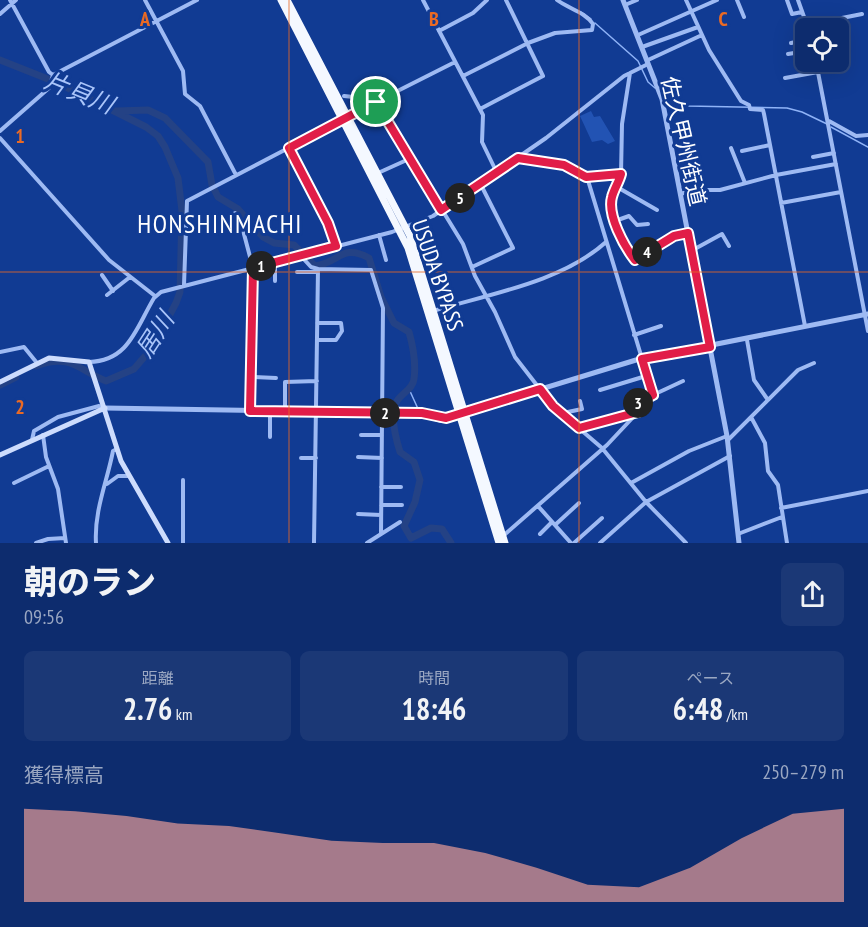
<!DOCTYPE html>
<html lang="ja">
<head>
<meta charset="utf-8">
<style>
	body { margin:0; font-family:"PT Sans Narrow","Noto Sans JP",sans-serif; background:#1b3876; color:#f1f3f6; height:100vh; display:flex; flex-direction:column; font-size:22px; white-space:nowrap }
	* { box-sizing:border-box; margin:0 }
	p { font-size:20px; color:#9aa7c2 }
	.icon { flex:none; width:33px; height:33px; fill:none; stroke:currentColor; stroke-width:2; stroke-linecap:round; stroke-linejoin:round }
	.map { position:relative; height:543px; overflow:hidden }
	.side { display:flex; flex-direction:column; background:#0d2c6e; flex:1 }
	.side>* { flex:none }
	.fabs { position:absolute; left:795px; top:18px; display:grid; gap:12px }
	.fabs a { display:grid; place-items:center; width:54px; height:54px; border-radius:9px; background:#0d2c6e; box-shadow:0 6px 24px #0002,0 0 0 2px #2d4881; font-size:30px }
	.pin { position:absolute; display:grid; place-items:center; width:51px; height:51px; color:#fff; margin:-26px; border:3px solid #fff; border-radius:50%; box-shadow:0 2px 6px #0007 }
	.km { position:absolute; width:30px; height:30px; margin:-15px; border-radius:50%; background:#222; color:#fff; font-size:16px; line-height:30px; text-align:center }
	.round { display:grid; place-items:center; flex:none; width:63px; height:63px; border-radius:9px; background:#1b3876 }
	.headline { display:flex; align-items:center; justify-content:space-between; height:102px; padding:0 24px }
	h1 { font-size:33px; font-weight:800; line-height:45px }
	.stats { display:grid; grid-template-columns:repeat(3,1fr); gap:9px; height:102px; padding:6px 24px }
	.stats div { display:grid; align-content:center; border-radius:9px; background:#1b3876; text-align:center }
	.stats b { font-size:30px; font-weight:800 }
	.stats small { font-size:16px; font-weight:400 }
	.stats p { font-size:16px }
	.chart { height:168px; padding:12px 24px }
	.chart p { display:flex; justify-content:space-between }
	.chart svg { width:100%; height:108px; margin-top:6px; fill:#e69b98; opacity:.7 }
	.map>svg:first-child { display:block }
	.green { fill:#2253b3 }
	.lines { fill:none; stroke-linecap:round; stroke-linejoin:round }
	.stream { stroke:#8fb3f7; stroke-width:1.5 }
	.river { stroke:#244285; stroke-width:7 }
	.minor { stroke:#9ebaf3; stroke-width:4 }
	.tertiary { stroke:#9ebaf3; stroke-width:5 }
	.secondary { stroke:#cddcfd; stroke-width:5 }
	.trunk { stroke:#f4f8ff; stroke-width:7 }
	.route-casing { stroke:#fff; stroke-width:12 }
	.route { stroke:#e11d48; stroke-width:8 }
	.grid { fill:none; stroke:#ea6a24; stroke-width:1.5; stroke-opacity:0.55 }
	.labels { text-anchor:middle; stroke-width:6; stroke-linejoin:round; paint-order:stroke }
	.street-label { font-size:22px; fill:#fff; stroke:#113b93 }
	.water-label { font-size:24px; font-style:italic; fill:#aac5fa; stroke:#113b93 }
	.quarter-label { font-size:26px; letter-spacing:1.5px; fill:#fff; stroke:#113b93 }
	.grid-label { font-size:20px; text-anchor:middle; font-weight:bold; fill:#ea6a24; stroke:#113b93; stroke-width:6; stroke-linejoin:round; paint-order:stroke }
</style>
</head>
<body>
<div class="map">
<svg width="868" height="543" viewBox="0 0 868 543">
	<rect width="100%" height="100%" fill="#113b93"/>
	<path class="green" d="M591,111L594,117L600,116L615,141L608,144L602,140L592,142L580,116Z"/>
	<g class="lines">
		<path class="stream" d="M581,12L591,19
			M595,23L638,61L648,82L655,88
			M673,102L688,106L787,108L802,112L827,124
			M831,127L868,147
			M409,389L419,411
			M468,415L539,393
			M425,417L440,422L458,418"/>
		<path class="river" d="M0,60L58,83L146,127L158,136L165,147L178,178L182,211L180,292L176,303L152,348L134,369L106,381C78,370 72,353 36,366
			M116,111L148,110L165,118L208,162L212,185L218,197L238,209L263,237L274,243L294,245L315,266C340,263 341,243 369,258L381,297L394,323L409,332C413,346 416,364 414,379C413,389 402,393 397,401C389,413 396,439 400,452L414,462L420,480L415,502L404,526L411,538L431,528L442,529L451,543
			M0,385L16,377"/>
		<path class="minor" d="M10,0L49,72L53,75L197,0
			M145,0L183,71L185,94L200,106L236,175
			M423,0L483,115L482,142L497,173
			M686,0L709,50L741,101L749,105L750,109L763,110L764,114L805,326
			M737,0L744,17
			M787,0L792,14L802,12
			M798,0L808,28
			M625,5L637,0
			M0,14L16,0
			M807,25L862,14
			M439,31L473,13L487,0
			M638,35L717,0
			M791,43L806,40
			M642,47L698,27
			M788,54L806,51
			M648,60L702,35
			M816,62L868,331
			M463,76L528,43L555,33L592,30L593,24C585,12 569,9 557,0
			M785,78L818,72
			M344,96L373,99L376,102L463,244L475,276L495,312L515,357L553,406L602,448L646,502L686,543
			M480,109L543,76L506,0
			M348,116L455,62
			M829,121L856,136L868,135
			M0,131L49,88L53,75
			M0,138L109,260L155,296
			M289,148L328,223L336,246
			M731,148L745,183
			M742,151L770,145
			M813,157L834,153
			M518,158L564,165L587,177L621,174L622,124L630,73
			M378,173L409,159
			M621,174L617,187L657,210
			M617,187C604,210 619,240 635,259L674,236L688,233
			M680,194L695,190H720L776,175L836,164
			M781,203L841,192
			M235,213L240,219L253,268L250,411
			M615,221L629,216L637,225L648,224
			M379,235L386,260
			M691,251L722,234L729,246
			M300,255L311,267L318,269L314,543
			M472,267L513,248L481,185
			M318,269L371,270L383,308L381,534
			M297,272H318
			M102,275L113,291
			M275,281V262
			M184,285L187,201L342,120
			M107,295L130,277
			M433,311C489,294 562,282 606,242
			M317,323H341L342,331L336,340H317
			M634,335L661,326
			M747,340L754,380L768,400
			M0,352L24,347L37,363
			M89,362C129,361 136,328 154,298L161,292L392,232L433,216L546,138L624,76L648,64
			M251,377L276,378
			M600,390L646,376
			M653,395L683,381
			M285,411V382L317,381
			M563,413L582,409L580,401
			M751,417L765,443L768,471L778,485L787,543
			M580,428L634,414
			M43,435L46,457L58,489L66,543
			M361,435H382
			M270,437V411
			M32,440L34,431L58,417L99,406L101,409
			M728,440L798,370L814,363
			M358,457L382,458
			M301,458H316
			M14,483L49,466
			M631,483L689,451L727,436
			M107,484L118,476H129
			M381,487H401
			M381,505H402
			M538,506L571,543
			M781,508L868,491
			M358,514L381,515
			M555,525L579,503
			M540,534L552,522
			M738,534L782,517
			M503,536L607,445L638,412L639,401L653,395L587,177
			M36,543L48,539L65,538
			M96,543C94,511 107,482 113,451L117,449
			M183,543V480
			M367,543L400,522
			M574,543L602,518
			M600,543L646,502L730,456"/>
		<path class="tertiary" d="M623,0L662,99L727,436L739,543
			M105,408L422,413L443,419L636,360L868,314"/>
		<path class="secondary" d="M0,382L49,358L89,362L121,461L168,543
			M0,455L105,408"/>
		<path class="trunk" d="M281,0L408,248L499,543
			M287,0L410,236L505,543"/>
	</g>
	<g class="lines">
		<defs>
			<path id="route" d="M376,102L441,210L518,158L564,165L586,177L621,174C619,182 614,189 612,197C607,215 624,246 635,260L674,236L688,233L710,347L642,359L653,395L638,403V412L579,428L553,406L540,389L446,418L422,413L250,411L253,268L336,246L328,223L289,148Z"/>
		</defs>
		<use href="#route" class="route-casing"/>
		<use href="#route" class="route"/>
	</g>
	<path class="grid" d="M289,0V543M579,0V543M0,272H868"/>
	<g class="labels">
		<g class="street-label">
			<text transform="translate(684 141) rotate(77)" y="8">佐久甲州街道</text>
			<text transform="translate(438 275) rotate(71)" y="8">USUDA BYPASS</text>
		</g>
		<g class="water-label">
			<text transform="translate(79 93) rotate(22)" y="8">片貝川</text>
			<text transform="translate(155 335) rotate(-57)" y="8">居川</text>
		</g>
		<g class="quarter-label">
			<text x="220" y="233">HONSHINMACHI</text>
		</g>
	</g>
	<g class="grid-label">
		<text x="145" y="26">A</text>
		<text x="434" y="26">B</text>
		<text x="723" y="26">C</text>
		<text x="20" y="143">1</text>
		<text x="20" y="414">2</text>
	</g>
</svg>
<div class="fabs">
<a><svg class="icon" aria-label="locate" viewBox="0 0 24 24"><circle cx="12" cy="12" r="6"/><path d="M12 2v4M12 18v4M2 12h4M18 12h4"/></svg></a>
</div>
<div class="pin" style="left:376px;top:102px;background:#1e9e55"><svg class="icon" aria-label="arrive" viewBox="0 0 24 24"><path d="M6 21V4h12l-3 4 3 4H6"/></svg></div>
<b class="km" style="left:261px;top:266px">1</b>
<b class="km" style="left:385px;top:413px">2</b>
<b class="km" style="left:638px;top:403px">3</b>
<b class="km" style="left:647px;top:252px">4</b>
<b class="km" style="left:460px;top:198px">5</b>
</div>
<section class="side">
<div class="headline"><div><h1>朝のラン</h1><p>09:56</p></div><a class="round"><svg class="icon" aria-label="share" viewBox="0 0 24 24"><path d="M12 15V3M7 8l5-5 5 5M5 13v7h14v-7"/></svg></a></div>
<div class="stats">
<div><p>距離</p><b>2.76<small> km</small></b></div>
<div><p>時間</p><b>18:46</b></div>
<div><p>ペース</p><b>6:48<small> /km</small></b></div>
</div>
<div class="chart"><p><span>獲得標高</span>250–279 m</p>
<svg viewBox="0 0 160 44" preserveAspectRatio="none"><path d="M0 44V6L10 7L20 9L30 12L40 13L50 16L60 19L70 20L80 20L90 24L100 30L110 37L120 38L130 30L140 18L150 8L160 6V44z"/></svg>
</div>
</section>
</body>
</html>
